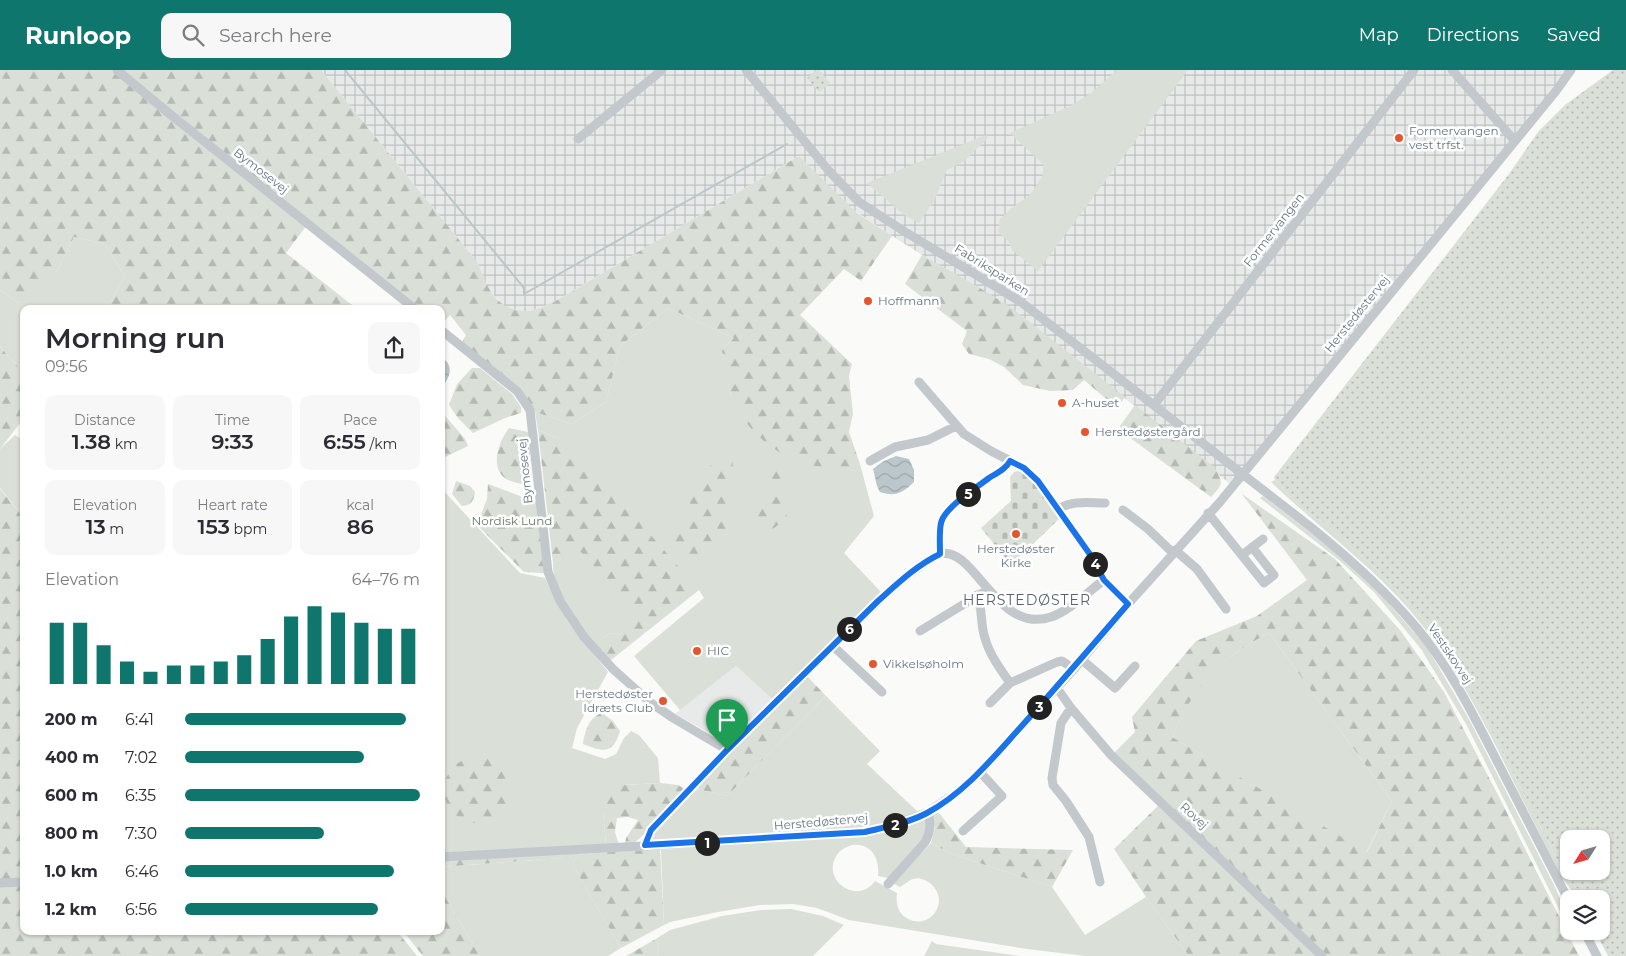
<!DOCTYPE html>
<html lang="en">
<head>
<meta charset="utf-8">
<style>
	body { margin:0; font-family:Montserrat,sans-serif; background:#f7f7f7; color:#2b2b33; height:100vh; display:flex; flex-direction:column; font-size:19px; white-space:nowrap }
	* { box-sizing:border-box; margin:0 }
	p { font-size:16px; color:#7c7c81 }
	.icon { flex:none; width:28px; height:28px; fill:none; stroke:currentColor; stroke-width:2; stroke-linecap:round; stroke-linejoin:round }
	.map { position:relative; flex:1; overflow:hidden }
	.side { position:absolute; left:20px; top:235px; width:425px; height:630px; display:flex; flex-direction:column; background:#fff; border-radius:10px; box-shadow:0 1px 4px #0004 }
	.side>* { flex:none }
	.needle { width:32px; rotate:233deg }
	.fabs { position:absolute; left:1560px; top:760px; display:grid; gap:10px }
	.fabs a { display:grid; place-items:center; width:50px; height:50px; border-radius:10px; background:#fff; box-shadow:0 1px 4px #0004; font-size:25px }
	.pin { position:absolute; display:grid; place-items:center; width:42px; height:42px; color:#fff; margin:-51px -21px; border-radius:50% 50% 50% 0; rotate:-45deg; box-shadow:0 0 5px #0007 }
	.pin .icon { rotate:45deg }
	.km { position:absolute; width:25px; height:25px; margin:-12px; border-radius:50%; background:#222; color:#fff; font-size:14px; line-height:25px; text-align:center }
	.round { display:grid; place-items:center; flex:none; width:52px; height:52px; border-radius:10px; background:#f7f7f7 }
	.summary { display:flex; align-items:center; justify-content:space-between; height:85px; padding:0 25px }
	h1 { font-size:28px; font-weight:600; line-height:38px }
	.figures { display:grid; grid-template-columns:repeat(3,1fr); gap:8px; height:85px; padding:5px 25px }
	.figures div { display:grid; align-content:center; border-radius:10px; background:#f7f7f7; text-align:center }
	.figures b { font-size:21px; font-weight:600 }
	.figures small { font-size:14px; font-weight:400 }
	.figures p { font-size:14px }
	.chart { height:140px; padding:10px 25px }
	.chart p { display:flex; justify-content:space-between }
	.chart svg { width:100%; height:90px; margin-top:5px; stroke:#0f766e; stroke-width:6 }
	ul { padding:0 25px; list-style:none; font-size:16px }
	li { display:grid; grid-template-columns:80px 60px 1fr; align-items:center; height:38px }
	li i { height:12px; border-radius:6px; background:#0f766e }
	header { display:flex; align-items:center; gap:30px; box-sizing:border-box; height:70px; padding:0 25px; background:#0f766e; color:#fff }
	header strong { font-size:24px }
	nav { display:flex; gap:28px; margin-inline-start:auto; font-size:18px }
	.search { width:350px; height:45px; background:#f7f7f7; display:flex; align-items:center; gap:12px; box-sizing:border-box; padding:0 18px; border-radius:10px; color:#7c7c81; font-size:19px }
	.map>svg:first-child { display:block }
	.built { fill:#e8e9e9 }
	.industrial { fill:url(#industrial-grid) }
	.grass { fill:#dadfd7 }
	.forest { fill:url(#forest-firs); fill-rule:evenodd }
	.cemetery { fill:url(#cemetery-stones) }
	.park { fill:url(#park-dots); fill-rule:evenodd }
	.water { fill:url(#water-waves) }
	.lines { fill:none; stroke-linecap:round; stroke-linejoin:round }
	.stream { stroke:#bbc7cb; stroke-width:2 }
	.minor { stroke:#c3c8cc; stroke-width:9 }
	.route-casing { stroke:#fff; stroke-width:10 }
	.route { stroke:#1a73e8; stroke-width:6 }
	.poi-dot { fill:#e4572e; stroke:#fff; stroke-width:2 }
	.labels { text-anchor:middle; stroke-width:5; stroke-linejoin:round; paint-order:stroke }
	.poi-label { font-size:12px; fill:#657683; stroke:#fff; text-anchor:start }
	.street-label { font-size:12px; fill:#657683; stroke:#fff }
	.park-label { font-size:12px; fill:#687a64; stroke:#fff }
	.neighbourhood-label { font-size:14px; letter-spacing:1px; fill:#57646e; stroke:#fff }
</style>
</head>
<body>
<header>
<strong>Runloop</strong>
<div class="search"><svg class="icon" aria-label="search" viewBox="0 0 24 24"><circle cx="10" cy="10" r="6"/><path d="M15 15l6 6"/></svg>Search here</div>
<nav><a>Map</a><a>Directions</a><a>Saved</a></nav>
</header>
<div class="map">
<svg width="1626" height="886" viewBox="0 0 1626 886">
	<defs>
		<pattern id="industrial-grid" width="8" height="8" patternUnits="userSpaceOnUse" patternTransform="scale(1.25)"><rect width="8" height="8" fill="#e8e9e9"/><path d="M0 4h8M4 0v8" fill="none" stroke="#c0c1c2"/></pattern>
		<pattern id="forest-firs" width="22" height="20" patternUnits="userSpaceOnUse" patternTransform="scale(1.25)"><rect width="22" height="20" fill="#dadfd7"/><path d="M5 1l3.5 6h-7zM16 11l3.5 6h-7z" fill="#b4b9b4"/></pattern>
		<pattern id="cemetery-stones" width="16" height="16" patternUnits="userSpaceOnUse" patternTransform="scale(1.25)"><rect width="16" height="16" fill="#dadfd7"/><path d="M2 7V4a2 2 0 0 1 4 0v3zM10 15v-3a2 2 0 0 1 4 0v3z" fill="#b4b9b4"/></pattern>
		<pattern id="park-dots" width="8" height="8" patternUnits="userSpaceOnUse" patternTransform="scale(1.25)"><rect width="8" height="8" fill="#dadfd7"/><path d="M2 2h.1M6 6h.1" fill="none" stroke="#b4b9b4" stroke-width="1.8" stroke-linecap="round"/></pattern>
		<pattern id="water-waves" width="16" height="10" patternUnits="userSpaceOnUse" patternTransform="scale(1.25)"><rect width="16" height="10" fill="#bbc7cb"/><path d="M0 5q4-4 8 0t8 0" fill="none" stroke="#9ca6aa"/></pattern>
	</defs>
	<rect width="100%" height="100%" fill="#fafaf8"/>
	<path class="built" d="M736,596L772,629L729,674L675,644Z"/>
	<path class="industrial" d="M321,0H1569L1235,418L1136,337L1010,240L892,166L849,137L799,86L554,232L529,242L504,237L487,217L478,193Z"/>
	<path class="grass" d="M1117,0H1188L1038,201L1012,180L1009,172L998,162L1000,149L1014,136L1030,125L1043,105V94L1010,63L1070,36L1091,23Z
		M986,65L988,68L963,92L947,100L934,131L919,153L904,145L867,113Z
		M74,167L105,174L125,207L106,239H24V303L0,277V220L19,233L56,203Z
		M668,238L734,268L722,280L730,322L739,341L752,359L767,373L785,385L853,400L860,394L874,446L844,483L882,523L772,629L736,596L680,640L634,586L704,528L699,520L558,368L538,360L535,342L572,354L606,332L620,276Z
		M15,365L24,371V448L0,418V379Z
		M1275,410L1304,440L1324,453L1376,499L1421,547L1451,586L1483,644L1565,805L1576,818L1580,829H1575L1572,821L1562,808C1542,768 1521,727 1501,686C1477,639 1452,591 1418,550C1375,497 1320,459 1271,412Z
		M441,418L520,503L545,508L568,551L608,602L577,658L572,678L605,689L616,684L624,668L631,661L639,665L658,688L660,713L622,715L603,741L606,774L441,784Z
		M1263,426L1342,487L1377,520L1427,577L1470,651L1556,819L1569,850V859L1466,654L1421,579L1374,522L1339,490L1260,428Z
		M581,481L640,546L620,565L609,563L602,569V581C580,558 552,526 553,493Z
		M1269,563L1392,731L1366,783L1172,667C1193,616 1220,588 1269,563Z
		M826,626L880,681L867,694L917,741L895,753L865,758L660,772L653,770V763L697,719L727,726Z
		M925,747L928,757L923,767L888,808L878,806C880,790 872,773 853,775C847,776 840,780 837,785C820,810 858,836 875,811L897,823C896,833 897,841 905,847C927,863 952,833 931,814C926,810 919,807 913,809C909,810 904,815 900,817L892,813L931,773L952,784L1052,817L1085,865L1146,827L1189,886H1086L1027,879L849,850L817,838L793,834L760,835L718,842L670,852L664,855L661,780L866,764Z
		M563,784H580L573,792L579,806L621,878L608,886H480L441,820V797L561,788Z
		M791,839L823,846L844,855L813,886H657L659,874L654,870L670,860L722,846L761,840Z
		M932,871L936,874L1020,886H924Z"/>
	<path class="forest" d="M0,0H321L478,193C487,218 496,241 528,241C535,241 546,235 554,232L799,86L857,143L892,166L861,211L844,199L800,245L852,294L849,306L853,344L849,362L860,394L854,400C838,398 819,398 804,393C772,384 739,354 730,321C726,308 724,293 722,280L734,268L668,238L620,276L606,332L572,354L535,342L461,274L466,265L450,245L441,255V239H417L309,152L286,183L357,239H106L125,207L105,174L74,167L56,203L41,218L19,233L0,220Z
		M922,185L980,218L1012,238L1125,327L1118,336L1110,332L1084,310L1073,320L1050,321L1023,315L1004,297L989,289L969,284L962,274L967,261L905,214Z
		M0,277L24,303V348L0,379Z
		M472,298H480L512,324L521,337V343L505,348L473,363L458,348L449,335L457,314Z
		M1135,335L1214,397C1224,413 1223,414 1211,427L1122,362L1120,356Z
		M441,341L465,369L468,376L441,389Z
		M509,358L528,362L532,409L531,416C524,414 515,413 508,410C488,400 499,371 509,358Z
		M538,360L558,368L576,380L699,520L611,590C601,586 602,579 602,569L609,563L620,565L639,546L581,482L553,493Z
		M726,383L733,392L732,416L725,439L728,452L727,463L698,487L679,481C666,462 680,461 688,444C692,437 688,428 692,421C698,408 714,390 726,383Z
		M780,396L784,400L785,409L777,415L770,414L768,405L771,397Z
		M456,411L470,416L475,422C474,431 471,435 462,436L452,424Z
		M488,414L536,432L544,503L524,502L477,455L487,429Z
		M0,419L24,448V861H397L417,886H0Z
		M771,423C780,429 787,436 787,448L774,458L767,461L754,455L751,442L757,432Z
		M1242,424L1335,489L1400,560L1444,622L1497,723L1579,886H1189L1146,827L1114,779L1164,730L1114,683L1135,662L1132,647L1196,571L1257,546L1307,510ZM1269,563L1392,731L1367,782L1172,667C1193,617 1220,588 1269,563Z
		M806,605L826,626L727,726L697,719L733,679Z
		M602,643L613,651L620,661C613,685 603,682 583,674C585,661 589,647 602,643Z
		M444 720a33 33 0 1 1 66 0a33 33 0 1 1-66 0Z
		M660,713L678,715L687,720L649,760L634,773L625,774L626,768L638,750L628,747L617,748L615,762L619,775L606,774L603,741L607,723L622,715Z
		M932,742L939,743L966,777L1073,780L1052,817L952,784L931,773L935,758Z
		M660,779L664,855L621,878L579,806L573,792L580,784Z
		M563,784L561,788L441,797V791Z
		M441,820L480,886H423L403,861H441Z
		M654,870L659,874L657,886H626Z"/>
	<path class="cemetery" d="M1018,401C1034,404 1050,435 1060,448L1011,495L981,458L1011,431L1010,407L1014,402Z"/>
	<path class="park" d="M817,0H819L830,13L819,22L807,8Z
		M1613,0H1626V886H1608L1595,861H1601V829H1580L1576,818L1565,805L1483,644L1451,586L1421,547L1376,499L1324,453L1304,440L1275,410L1274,407L1509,104L1538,62L1565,35ZM1569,769H1601V801H1569Z"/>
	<path class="water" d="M441,288C456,295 449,309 441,318Z
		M896,386L909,389L914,400V412C903,423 895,427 880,422L877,416L873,399L884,391Z"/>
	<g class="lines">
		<path class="stream" d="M345,0L524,218V224L787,74"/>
		<path class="minor" d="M117,0L171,45L415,239
			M746,0L829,101L859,132L902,160L1021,232L1312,458C1349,488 1385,520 1416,557C1450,597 1474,646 1498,693C1522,739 1545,785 1569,831
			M1452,0L1515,71
			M578,69L662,0
			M441,260L517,321L530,340L548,502L560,531L584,567L613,599L651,633L673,648L727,680
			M919,312L964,364L991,381L1024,398L1038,411L1089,483L1104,510L1128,534
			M1154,335L1414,0
			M870,391L895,377L928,370L956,356
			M1059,439C1072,430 1089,433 1105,433
			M1123,440L1148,459L1173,483
			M1208,443L1264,513L1274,505L1252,477
			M1175,480L1197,499L1226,539
			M940,484C940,474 939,462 941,453C944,438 977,417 989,408C997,403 1006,399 1010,391
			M1242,485L1263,469
			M977,525C983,539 980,554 985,568C989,584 1001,600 1010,613
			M920,561L982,523
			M833,576L882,622
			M1081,589L1115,618L1135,596
			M1057,618L1071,638L1111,685L1322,886
			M990,633L1010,613L1057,592L1062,591L1074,599
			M1071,638L1061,653L1052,708L1053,715L1066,731L1089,767L1100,812
			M963,761L1002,726L980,702
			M645,775L651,760C676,734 701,707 727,681C763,643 802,606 839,569C865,544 889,519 918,498C925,493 932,486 940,484C975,475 996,565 1051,547C1069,541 1089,521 1104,510
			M441,787L662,775L865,762L895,755L928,742L962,719L980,702L1074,599L1128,534L1220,432L1556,21L1571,0
			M0,813L24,812
			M888,814L925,772C931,761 931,754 928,742
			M1584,861L1597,886"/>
	</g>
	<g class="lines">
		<defs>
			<path id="route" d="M1010,391L1024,398L1038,411L1089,483L1104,510L1128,534C1092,576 1056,618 1019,659C991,690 964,723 927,743C908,753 886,757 865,762L645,775L651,760L727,680L878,531C897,514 917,495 940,484C940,474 939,462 941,453C944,438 977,417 989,408C997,403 1006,399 1010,391Z"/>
		</defs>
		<use href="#route" class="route-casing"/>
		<use href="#route" class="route"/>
	</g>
	<g class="poi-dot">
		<circle cx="1399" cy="68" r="5"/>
		<circle cx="868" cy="231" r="5"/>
		<circle cx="1062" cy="333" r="5"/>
		<circle cx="1085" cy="362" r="5"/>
		<circle cx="1016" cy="464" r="5"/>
		<circle cx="697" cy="581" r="5"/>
		<circle cx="873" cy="594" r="5"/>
		<circle cx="663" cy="631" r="5"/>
	</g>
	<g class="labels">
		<g class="poi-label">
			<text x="1409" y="65">Formervangen<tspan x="1409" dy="14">vest trfst.</tspan></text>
			<text x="878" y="235">Hoffmann</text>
			<text x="1072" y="337">A-huset</text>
			<text x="1095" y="366">Herstedøstergård</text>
			<text x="1016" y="483" text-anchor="middle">Herstedøster<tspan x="1016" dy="14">Kirke</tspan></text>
			<text x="707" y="585">HIC</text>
			<text x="883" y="598">Vikkelsøholm</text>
			<text x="653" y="628" text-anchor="end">Herstedøster<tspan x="653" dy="14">Idræts Club</tspan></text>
		</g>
		<g class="street-label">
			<text transform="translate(261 101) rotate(38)" y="4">Bymosevej</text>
			<text transform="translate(1274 160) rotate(-52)" y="4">Formervangen</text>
			<text transform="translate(992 200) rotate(32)" y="4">Fabriksparken</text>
			<text transform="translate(1357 244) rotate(-51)" y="4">Herstedøstervej</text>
			<text transform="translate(525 401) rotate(-96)" y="4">Bymosevej</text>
			<text transform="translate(1450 584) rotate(56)" y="4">Vestskovvej</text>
			<text transform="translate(1194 746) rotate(43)" y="4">Rovej</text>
			<text transform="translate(821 752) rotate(-5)" y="4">Herstedøstervej</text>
		</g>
		<g class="park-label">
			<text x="512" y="455">Nordisk Lund</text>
		</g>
		<g class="neighbourhood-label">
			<text x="1027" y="535">HERSTEDØSTER</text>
		</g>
	</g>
</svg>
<div class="fabs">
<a><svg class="needle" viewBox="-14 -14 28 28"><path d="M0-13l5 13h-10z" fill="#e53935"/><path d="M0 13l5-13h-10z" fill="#7c7c81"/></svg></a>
<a><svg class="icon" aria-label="layers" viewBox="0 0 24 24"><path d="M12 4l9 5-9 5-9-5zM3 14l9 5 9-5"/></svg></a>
</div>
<div class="pin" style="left:727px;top:680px;background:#1e9e55"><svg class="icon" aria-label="arrive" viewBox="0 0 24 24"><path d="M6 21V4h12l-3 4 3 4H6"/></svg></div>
<b class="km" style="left:707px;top:773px">1</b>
<b class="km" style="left:895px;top:755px">2</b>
<b class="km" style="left:1039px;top:637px">3</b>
<b class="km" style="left:1095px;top:494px">4</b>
<b class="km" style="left:968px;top:424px">5</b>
<b class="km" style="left:849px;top:559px">6</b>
<section class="side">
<div class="summary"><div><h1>Morning run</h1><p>09:56</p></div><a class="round"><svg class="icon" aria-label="share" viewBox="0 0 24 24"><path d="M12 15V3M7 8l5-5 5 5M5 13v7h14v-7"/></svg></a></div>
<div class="figures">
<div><p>Distance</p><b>1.38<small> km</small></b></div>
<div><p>Time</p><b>9:33</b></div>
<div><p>Pace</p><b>6:55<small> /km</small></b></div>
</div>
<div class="figures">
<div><p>Elevation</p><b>13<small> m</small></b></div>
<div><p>Heart rate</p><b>153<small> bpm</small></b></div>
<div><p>kcal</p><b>86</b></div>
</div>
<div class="chart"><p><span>Elevation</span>64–76 m</p>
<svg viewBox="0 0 160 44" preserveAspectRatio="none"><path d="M5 44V14M15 44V14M25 44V25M35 44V33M45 44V38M55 44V35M65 44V35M75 44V33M85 44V30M95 44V22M105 44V11M115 44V6M125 44V9M135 44V14M145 44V17M155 44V17"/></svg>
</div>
<ul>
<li><b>200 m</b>6:41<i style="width:94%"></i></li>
<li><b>400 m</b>7:02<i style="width:76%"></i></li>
<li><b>600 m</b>6:35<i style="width:100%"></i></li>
<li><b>800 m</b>7:30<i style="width:59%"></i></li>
<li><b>1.0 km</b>6:46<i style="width:89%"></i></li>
<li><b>1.2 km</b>6:56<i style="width:82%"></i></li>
</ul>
</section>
</div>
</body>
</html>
